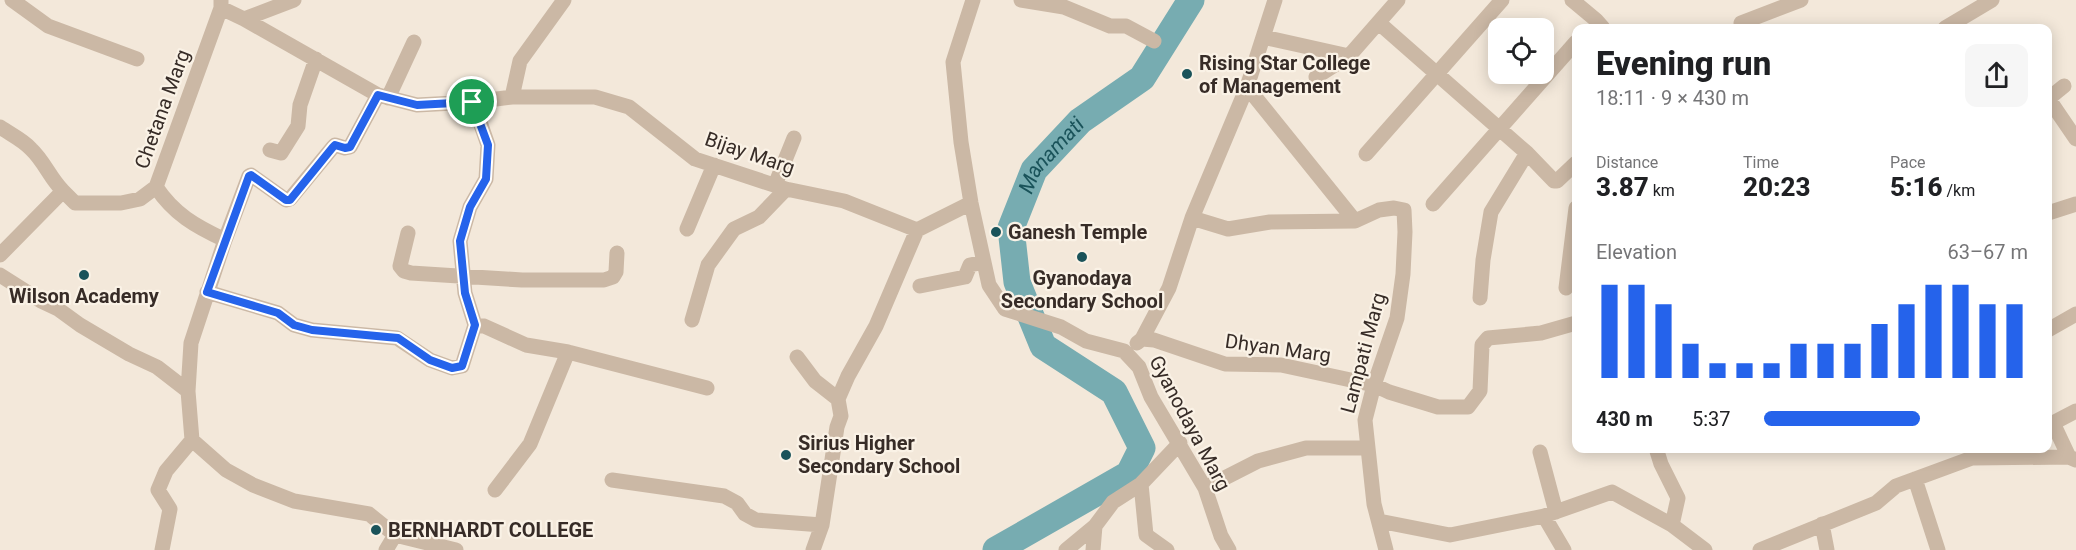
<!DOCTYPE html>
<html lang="en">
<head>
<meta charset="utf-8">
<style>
	body { margin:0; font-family:Roboto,sans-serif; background:#f6f6f6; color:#202124; height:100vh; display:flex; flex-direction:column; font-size:22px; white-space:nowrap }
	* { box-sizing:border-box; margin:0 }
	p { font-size:20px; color:#757577 }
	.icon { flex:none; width:33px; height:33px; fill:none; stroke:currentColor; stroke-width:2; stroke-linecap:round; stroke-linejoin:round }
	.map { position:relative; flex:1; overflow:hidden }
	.sheet { position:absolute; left:1572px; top:24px; width:480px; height:429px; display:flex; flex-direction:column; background:#fff; border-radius:12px; box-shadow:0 3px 15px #0003 }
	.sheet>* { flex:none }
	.fabs { position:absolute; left:1488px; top:18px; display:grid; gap:12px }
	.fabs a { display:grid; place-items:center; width:66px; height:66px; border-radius:12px; background:#fff; box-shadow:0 3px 15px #0003; font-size:30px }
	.pin { position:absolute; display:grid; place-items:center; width:51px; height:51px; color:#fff; margin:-26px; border:3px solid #fff; border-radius:50%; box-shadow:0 2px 6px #0007 }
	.round { display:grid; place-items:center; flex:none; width:63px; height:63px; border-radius:12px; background:#f6f6f6 }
	.overview { display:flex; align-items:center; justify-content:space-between; height:102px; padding:0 24px }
	h1 { font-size:33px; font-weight:800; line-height:45px }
	.stats { display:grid; grid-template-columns:repeat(3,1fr); gap:9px; height:102px; padding:6px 24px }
	.stats div { display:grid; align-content:center }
	.stats b { font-size:26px; font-weight:800 }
	.stats small { font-size:16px; font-weight:400 }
	.stats p { font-size:16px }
	.chart { height:168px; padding:12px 24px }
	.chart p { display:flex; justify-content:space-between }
	.chart svg { width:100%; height:108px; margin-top:6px; stroke:#2563eb; stroke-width:6 }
	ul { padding:0 24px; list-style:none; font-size:20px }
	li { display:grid; grid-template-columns:96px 72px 1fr; align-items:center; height:45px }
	li i { height:15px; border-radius:8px; background:#2563eb }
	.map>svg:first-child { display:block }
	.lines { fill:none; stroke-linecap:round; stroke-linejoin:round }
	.river { stroke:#77acb1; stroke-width:27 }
	.minor { stroke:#cbb8a5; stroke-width:15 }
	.route-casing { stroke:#fff; stroke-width:12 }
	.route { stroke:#2563eb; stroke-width:8 }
	.poi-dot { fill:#1a535a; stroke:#faf2e6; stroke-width:2 }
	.labels { text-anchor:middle; stroke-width:4.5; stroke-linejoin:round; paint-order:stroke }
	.poi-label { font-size:20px; font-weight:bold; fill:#372c27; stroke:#faf2e6; text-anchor:start }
	.street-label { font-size:20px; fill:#372c27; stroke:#faf2e6 }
	.water-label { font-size:21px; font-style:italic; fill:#1a535a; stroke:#faf2e6 }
</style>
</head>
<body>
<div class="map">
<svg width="2076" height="550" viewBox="0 0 2076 550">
	<rect width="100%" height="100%" fill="#f3e8da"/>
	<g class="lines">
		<path class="river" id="s1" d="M996,550L1129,474L1142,448L1114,392L1043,346L1017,282L1011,228L1034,170L1080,121L1142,78L1191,0"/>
		<path class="minor" d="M12,0L48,26L137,59
			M973,0L953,62L961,142L971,203L989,285L1005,309L1061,327L1086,341L1124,351L1139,367L1151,397L1205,488L1221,536L1229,550
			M1021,0L1064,7L1110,26H1126L1154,41
			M1572,0L1596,20L1603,28
			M221,8L244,19L378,95L417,105L473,102L512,97H595L629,107L695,159L786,189L844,201L917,230L971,203
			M244,19L294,0
			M1379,23L1527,153L1554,181H1557L1576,163
			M1742,28L1741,23L1801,0
			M1945,28L1992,0
			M1263,37L1349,56
			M1316,77L1349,56L1398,0
			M1247,87L1355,221
			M512,97L520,61L564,0
			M388,98L414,42
			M2048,98L2076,139
			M2048,99L2064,86
			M0,127C10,134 23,140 31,149C44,161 50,178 63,191
			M270,150L281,153L298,126L300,105L316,59
			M1366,154L1502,0
			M775,185L794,138
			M156,187C174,214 195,226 225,240L249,176L251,175L286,200L290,199L333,147L335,145L345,148L350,147L378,95
			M1433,204L1576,42
			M2048,213L2076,204
			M1192,218L1228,229L1270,222L1355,221L1379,210L1394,208L1404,210L1405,232L1403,274L1397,318L1374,385L1365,420L1374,504L1386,550
			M687,229L714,165
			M408,233L400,266L404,271L411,273L522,280H604L613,277L616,272L617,253
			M225,240L191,343L188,391L192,440L226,470L253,485L294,501L369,514L395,535L456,550
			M0,255L63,191L75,203H121L140,199L156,187L221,8V0
			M0,275L41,301L58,309L80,325L129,354L157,367L188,391
			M920,286L965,277L970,265L984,262
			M1566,288L1576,208
			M207,292L278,313L294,325L312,330L397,338L430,360L452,368L462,366L475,325L465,293L460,241L470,207L486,179L488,145L473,102
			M1480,298L1483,260L1491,212L1527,153
			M692,320L708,265L734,229L759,217L786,189
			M475,325L484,326L526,345L568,352L707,388
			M2048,330L2076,314
			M1142,339L1154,340L1225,364L1281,365L1374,385L1389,392L1438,407H1468L1480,391L1482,345L1488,338L1541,333L1576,323
			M1137,343L1142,339L1169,288L1192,218L1247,87L1275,0
			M797,357L815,381L838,399L848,376L876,326L917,230
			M1656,448L1661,464L1678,498L1672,525
			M1540,452L1556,512
			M2069,457L2053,423L2076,411
			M1915,479L1938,550
			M612,480L724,496L737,503L745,514L756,520L822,525
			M1141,484L1146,535L1167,550
			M1205,488L1258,461L1306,448H1366
			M495,490L530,444L568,352
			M1544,516L1564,550
			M1379,521L1450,535L1544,516L1612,492L1672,525L1705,550
			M1822,524L1827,550
			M162,550L170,509L158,490L166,471L192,440
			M386,550L395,535
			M813,550L822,525L837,427L841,416L838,399
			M1066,550L1095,526
			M1093,550L1095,526L1113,502L1141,484L1180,443
			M1760,550L1876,503L1896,486L1972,458L2069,457L2076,460"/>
	</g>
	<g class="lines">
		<defs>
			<path id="route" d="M378,95L417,105L472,102L488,145L486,179L470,207L460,241L465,293L475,325L462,366L452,368L430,360L398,338L312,330L294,325L278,313L207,292L249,176L251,175L286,200H290L333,147L335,145L345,148L350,147Z"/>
		</defs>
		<use href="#route" class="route-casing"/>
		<use href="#route" class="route"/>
	</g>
	<g class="poi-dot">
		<circle cx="1187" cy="74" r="6"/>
		<circle cx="996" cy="232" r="6"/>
		<circle cx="1082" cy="257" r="6"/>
		<circle cx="84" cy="275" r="6"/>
		<circle cx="786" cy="455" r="6"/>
		<circle cx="376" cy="530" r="6"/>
	</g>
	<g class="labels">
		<g class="poi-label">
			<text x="1199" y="70">Rising Star College<tspan x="1199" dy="23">of Management</tspan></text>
			<text x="1008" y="239">Ganesh Temple</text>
			<text x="1082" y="285" text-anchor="middle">Gyanodaya<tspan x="1082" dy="23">Secondary School</tspan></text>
			<text x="84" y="303" text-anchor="middle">Wilson Academy</text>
			<text x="798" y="450">Sirius Higher<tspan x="798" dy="23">Secondary School</tspan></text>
			<text x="388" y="537">BERNHARDT COLLEGE</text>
		</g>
		<g class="street-label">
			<text transform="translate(162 109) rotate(-70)" y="7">Chetana Marg</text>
			<text transform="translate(750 153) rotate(19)" y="7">Bijay Marg</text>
			<text transform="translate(1278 348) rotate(8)" y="7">Dhyan Marg</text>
			<text transform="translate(1363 353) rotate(-75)" y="7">Lampati Marg</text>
			<text transform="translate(1190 423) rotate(62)" y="7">Gyanodaya Marg</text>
		</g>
		<g class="water-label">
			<text dy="7" stroke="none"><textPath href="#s1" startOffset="537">Manamati</textPath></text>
		</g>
	</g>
</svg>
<div class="fabs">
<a><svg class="icon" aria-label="locate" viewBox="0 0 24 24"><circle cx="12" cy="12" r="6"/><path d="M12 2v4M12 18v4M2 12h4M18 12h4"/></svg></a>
</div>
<div class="pin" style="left:472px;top:102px;background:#1e9e55"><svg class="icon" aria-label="arrive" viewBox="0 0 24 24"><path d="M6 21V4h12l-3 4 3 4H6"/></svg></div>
<section class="sheet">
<div class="overview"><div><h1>Evening run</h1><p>18:11 · 9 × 430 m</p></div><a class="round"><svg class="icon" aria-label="share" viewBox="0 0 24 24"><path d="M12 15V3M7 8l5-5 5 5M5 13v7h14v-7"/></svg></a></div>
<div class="stats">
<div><p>Distance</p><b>3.87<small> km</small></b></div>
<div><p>Time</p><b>20:23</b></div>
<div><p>Pace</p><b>5:16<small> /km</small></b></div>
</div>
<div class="chart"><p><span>Elevation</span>63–67 m</p>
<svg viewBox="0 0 160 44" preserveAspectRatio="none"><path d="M5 44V6M15 44V6M25 44V14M35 44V30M45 44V38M55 44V38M65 44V38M75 44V30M85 44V30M95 44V30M105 44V22M115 44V14M125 44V6M135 44V6M145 44V14M155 44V14"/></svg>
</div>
<ul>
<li><b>430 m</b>5:37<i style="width:59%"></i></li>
</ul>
</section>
</div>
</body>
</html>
